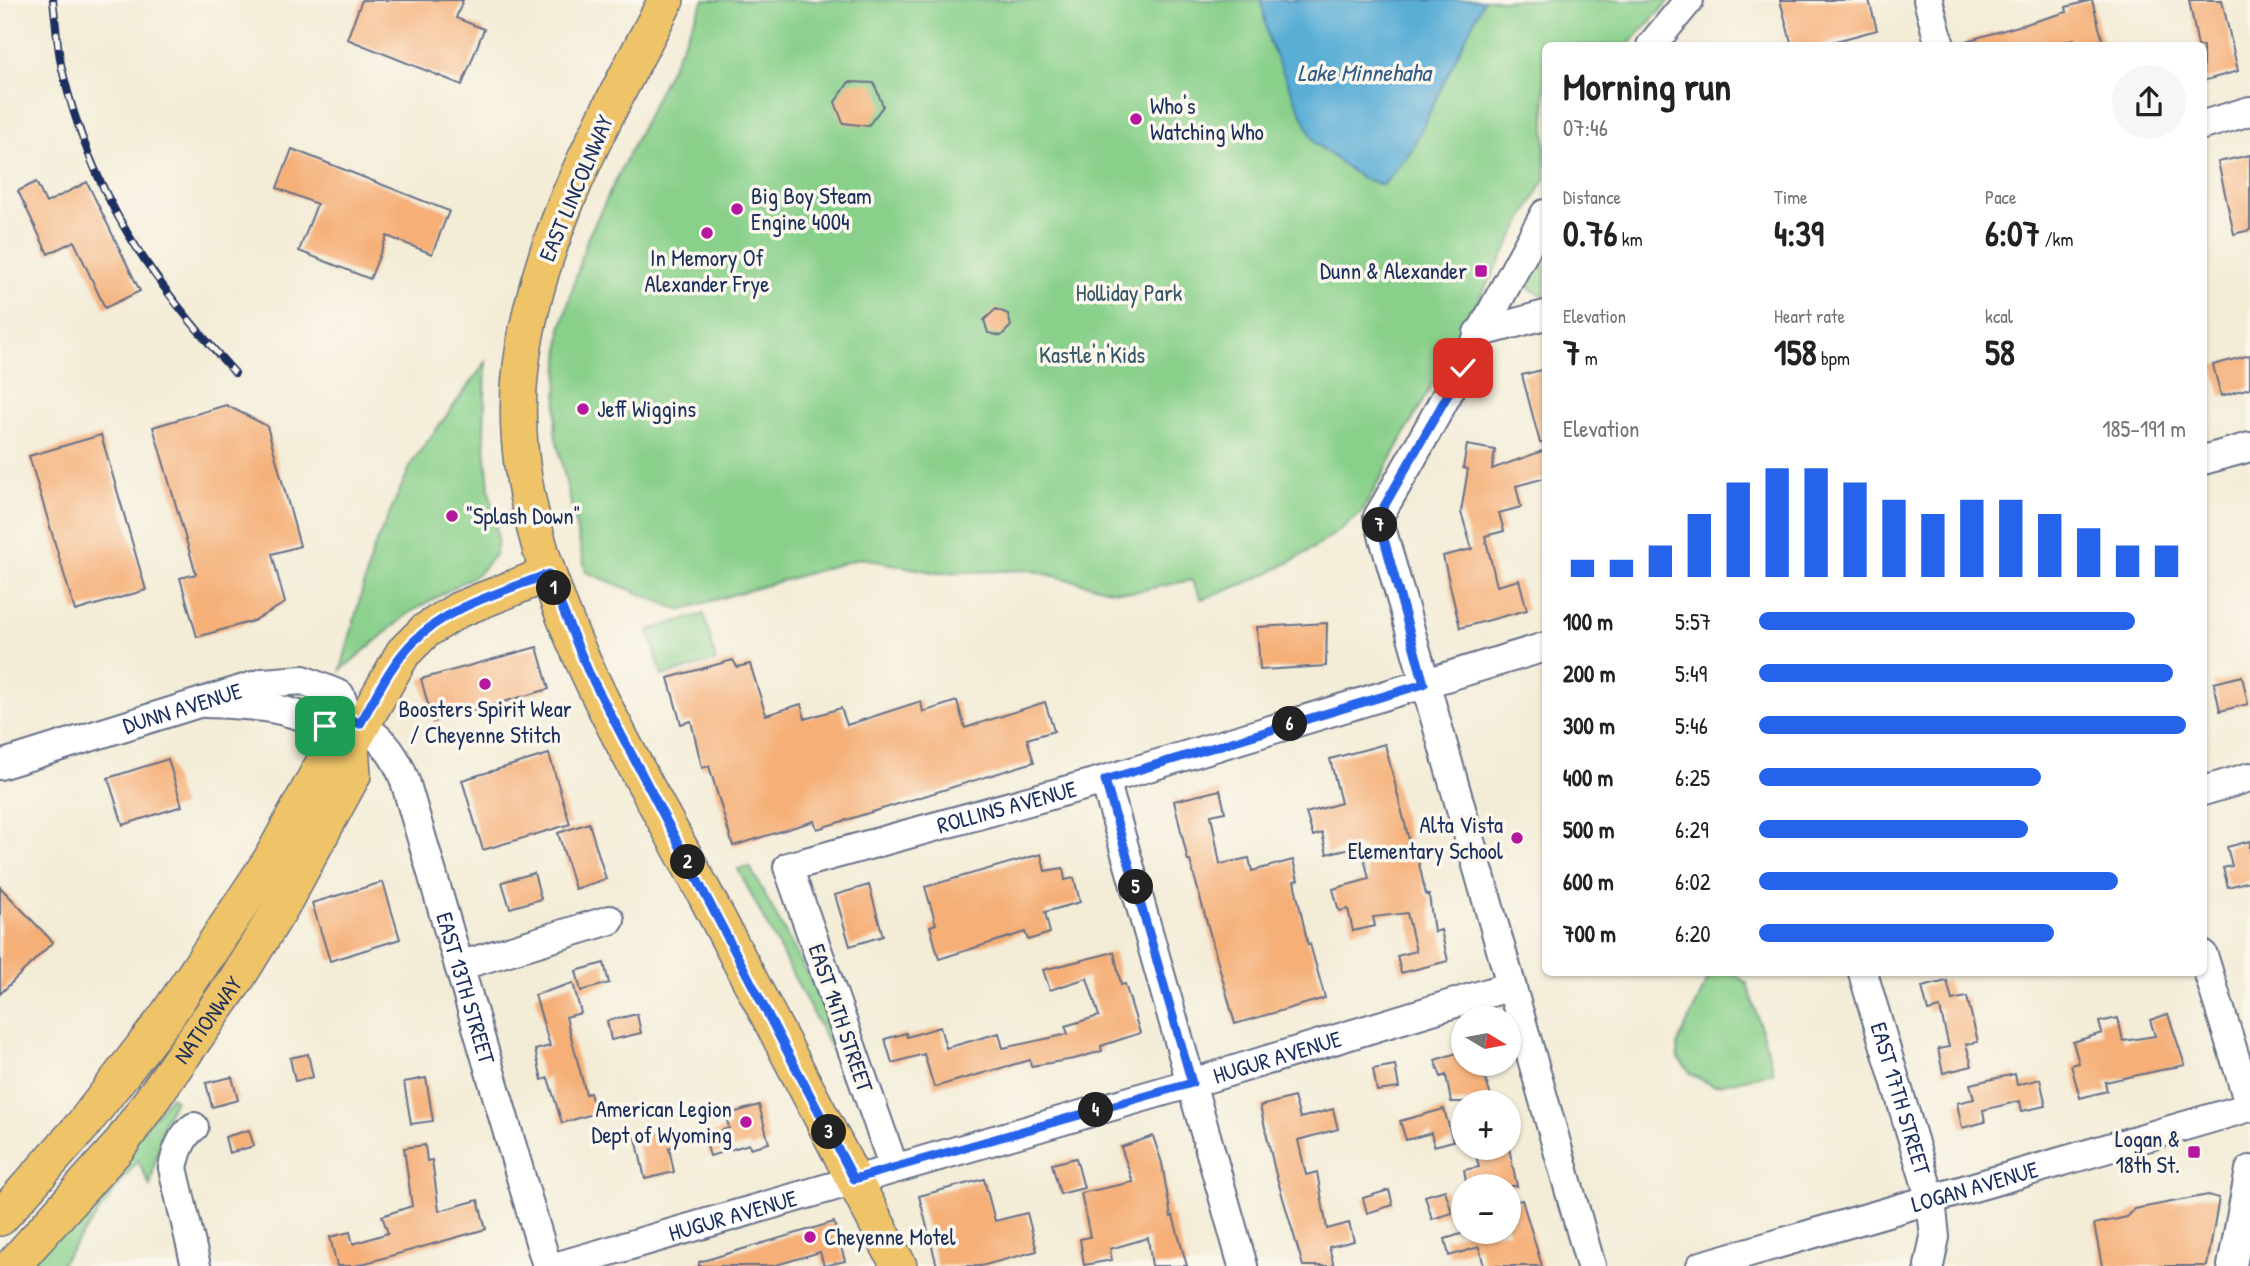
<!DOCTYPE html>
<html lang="en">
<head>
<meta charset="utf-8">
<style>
	body { margin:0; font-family:"Patrick Hand",sans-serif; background:#f6f6f6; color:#222; height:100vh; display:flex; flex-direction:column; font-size:26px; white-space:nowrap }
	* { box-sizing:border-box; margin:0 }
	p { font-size:23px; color:#767676 }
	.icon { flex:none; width:38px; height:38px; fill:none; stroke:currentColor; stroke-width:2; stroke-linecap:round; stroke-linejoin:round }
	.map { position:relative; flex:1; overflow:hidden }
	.panel { position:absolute; left:1542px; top:42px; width:665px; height:934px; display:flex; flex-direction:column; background:#fff; border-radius:10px; box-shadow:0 2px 5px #0004 }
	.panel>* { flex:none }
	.needle { width:46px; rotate:100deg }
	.controls { position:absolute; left:1451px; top:1006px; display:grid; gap:14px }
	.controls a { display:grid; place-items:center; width:70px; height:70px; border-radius:50%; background:#fff; box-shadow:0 2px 5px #0004; font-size:35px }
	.pin { position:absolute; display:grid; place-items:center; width:60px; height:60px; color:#fff; margin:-30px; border-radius:14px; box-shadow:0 4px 10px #0006 }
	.km { position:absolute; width:35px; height:35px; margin:-18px; border-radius:50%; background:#222; color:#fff; font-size:19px; line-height:35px; text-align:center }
	.round { display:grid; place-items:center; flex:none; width:74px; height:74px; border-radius:37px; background:#f6f6f6 }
	.headline { display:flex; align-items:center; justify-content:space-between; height:119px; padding:0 21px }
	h1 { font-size:38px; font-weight:800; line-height:52px }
	.stats { display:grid; grid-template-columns:repeat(3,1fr); gap:10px; height:119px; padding:7px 21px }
	.stats div { display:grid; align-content:center }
	.stats b { font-size:35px; font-weight:800 }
	.stats small { font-size:19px; font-weight:400 }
	.stats p { font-size:19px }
	.chart { height:196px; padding:14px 21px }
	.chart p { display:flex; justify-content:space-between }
	.chart svg { width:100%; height:126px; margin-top:7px; stroke:#2563eb; stroke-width:6 }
	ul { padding:0 21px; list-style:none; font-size:23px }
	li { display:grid; grid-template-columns:112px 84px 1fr; align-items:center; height:52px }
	li i { height:18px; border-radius:9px; background:#2563eb }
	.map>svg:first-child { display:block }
	.green { fill:#89d08b; stroke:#528074; stroke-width:2 }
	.water { fill:#5aaed6; stroke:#3a6e9a; stroke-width:2 }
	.building { fill:#f5af77 }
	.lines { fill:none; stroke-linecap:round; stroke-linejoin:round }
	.minor-casing { stroke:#677188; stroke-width:32 }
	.major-casing { stroke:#677188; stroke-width:38 }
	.minor { stroke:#fff; stroke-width:28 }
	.major { stroke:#efc469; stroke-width:35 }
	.rail-casing { stroke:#1b2f5e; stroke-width:8 }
	.rail { stroke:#fbf7ec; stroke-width:5; stroke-dasharray:16; stroke-linecap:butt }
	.route-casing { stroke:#fff; stroke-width:14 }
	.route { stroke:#2563eb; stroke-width:9 }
	.poi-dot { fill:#b5179e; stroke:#fbf7ec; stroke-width:2.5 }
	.labels { text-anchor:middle; stroke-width:7; stroke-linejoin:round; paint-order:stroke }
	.poi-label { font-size:23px; fill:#1b2f5e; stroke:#fbf7ec; text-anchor:start }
	.street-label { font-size:23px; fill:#1b2f5e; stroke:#fbf7ec }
	.park-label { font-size:23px; fill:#365769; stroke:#fbf7ec }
	.water-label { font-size:24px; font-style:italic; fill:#315b88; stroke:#fbf7ec }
</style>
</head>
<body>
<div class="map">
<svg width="2250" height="1266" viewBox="0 0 2250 1266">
	<rect width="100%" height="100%" fill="#fbf7ec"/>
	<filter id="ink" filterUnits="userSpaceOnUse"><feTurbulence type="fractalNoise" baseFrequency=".0143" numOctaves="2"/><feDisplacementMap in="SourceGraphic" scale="14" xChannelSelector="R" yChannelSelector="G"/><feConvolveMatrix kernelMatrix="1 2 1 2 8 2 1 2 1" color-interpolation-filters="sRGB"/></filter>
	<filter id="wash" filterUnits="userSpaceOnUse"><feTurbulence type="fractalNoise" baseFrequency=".00686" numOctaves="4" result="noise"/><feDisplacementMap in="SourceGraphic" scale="28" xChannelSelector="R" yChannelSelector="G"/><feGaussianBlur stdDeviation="1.57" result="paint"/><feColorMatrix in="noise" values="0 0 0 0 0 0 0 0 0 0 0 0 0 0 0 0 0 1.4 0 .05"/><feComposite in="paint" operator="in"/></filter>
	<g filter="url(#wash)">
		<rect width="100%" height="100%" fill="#f3ecd7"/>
		<path class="green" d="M704,0H1670L1628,45L1545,46V179L1362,512C1313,554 1264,579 1202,599L1191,580L1133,592L1110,590L1030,570L937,573L861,558L680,610L586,572L555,433L561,329L587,239Z
			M1545,250V296L1530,289L1529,281Z
			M486,362L484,432L489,489L498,539L495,555L479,573L409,613L341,670L373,550L413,461Z
			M704,614L716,661L662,676L649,630Z
			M750,867L829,1014L853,1091L738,869Z
			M1711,973H1732L1747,983L1774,1072L1714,1086L1692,1075L1678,1058L1677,1045Z
			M171,1096L175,1100L164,1121L150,1186L138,1160L59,1266H29Z"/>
		<path class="water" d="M1261,0H1484L1411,151L1383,185L1361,178L1315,143L1269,42Z"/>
		<g id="blocks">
			<path class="building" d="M362,0H463L456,18L484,29L462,85L347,39Z
				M1780,0H1869L1877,30L1817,46H1792Z
				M2092,0L2104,46H2076L2074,39L2052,46H1967L1966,41L2067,12L2066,7Z
				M2189,0H2222L2238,71L2203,81V46H2198Z
				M849,82L874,83L883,106L868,126L843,123L835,102Z
				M292,149L449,211L432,254L387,236L370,279L299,251L317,204L277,188Z
				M2250,155V230L2234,234L2218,162Z
				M36,182L46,203L87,182L140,291L105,308L74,241L48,254L18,191Z
				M996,309L1008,314L1011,326L1001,336L988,333L984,320Z
				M2250,355V388L2221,396L2213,365Z
				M1545,369V443H1540L1522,375Z
				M226,405L267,426L300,546L272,554L285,603L253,621L197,637L180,578L196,574L153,427Z
				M101,435L146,590L75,611L29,456Z
				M1467,445L1495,450L1492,469L1545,450V478L1516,486L1521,507L1499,513L1504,531L1485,536L1497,586L1519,580L1527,610L1460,628L1443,556L1472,549L1461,512L1468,469L1463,468Z
				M1327,623L1326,666L1260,670L1257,627Z
				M537,647L549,689L433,722L421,679Z
				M733,660L737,667L750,664L766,715L801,704L805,719L841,708L847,725L921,701L923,712L957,701L965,728L1045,702L1054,731L1027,739L1034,762L817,829L814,821L733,846L709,766L702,768L691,721L681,724L668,678Z
				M2242,676L2248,704L2220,711L2214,683Z
				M1385,744L1414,860L1418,859L1426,895H1429L1434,932L1441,930L1448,961L1401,973L1397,956L1416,951L1407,913L1373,917L1375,926L1353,931L1348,909L1339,911L1333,889L1369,879L1362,848L1358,849V846L1327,854L1322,833L1313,836L1306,813L1341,803L1330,759Z
				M549,754L570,824L483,850L462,780Z
				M168,759L182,806L123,825L108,778Z
				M1220,790L1225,812L1211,815L1220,864L1249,858L1252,871L1293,860L1298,880L1294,881L1308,945L1310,944L1325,998L1235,1024L1190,861H1188L1174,801Z
				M589,823L606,879L575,889L558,833Z
				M2250,841V881L2228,887L2223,868L2232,866L2227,847Z
				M1041,854L1045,871L1063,868L1065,880L1074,878L1080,902L1045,912L1050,933L1028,940L1025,932L939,959L930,926L936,924L925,887Z
				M534,873L541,899L510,908L502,882Z
				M383,882L400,939L330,961L312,903Z
				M869,885L883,936L850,946L835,895Z
				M0,887L53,942L0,994Z
				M1114,952L1121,985L1125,984L1140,1033L1101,1046L1102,1051L1074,1059L1031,1066L1030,1060L934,1087L924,1054L892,1063L885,1039L906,1033L907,1037L940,1027L946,1048L999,1033L1003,1048L1068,1034L1065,1026L1099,1016L1087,978L1050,990L1043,970Z
				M604,963L609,983L581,991L576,971Z
				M1947,981L1952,1000L1967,997L1978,1042L1966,1044L1972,1066L1943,1073L1938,1049L1949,1047L1940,1008L1928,1011L1922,987Z
				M573,983L581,1013L566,1017L586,1094L590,1093L596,1113L562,1123L548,1078L542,1080L535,1050L550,1046L535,995Z
				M637,1014L641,1033L611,1040L607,1021Z
				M2168,1014L2185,1065L2105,1082L2107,1091L2080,1098L2071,1065L2079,1063L2073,1042L2102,1033L2099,1022L2118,1018L2123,1041L2155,1036L2150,1020Z
				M1463,1051V1064H1480L1493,1102H1451L1446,1075L1441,1077L1435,1060Z
				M308,1054L313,1077L295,1081L290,1058Z
				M1395,1065L1399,1088L1377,1091L1373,1069Z
				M2015,1074L2017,1085L2040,1079L2046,1106L2022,1111L2020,1101L1983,1110L1985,1122L1962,1128L1957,1103L1974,1099L1970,1084Z
				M232,1077L238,1100L212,1107L206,1083Z
				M426,1078L433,1121L411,1124L404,1082Z
				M1294,1097L1300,1118L1333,1109L1338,1129L1298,1140L1306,1175L1317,1172L1327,1229L1349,1223L1354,1241L1329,1247L1334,1266H1303L1275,1171L1260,1106Z
				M759,1105L769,1143L750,1148L749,1144L710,1156L704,1136L729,1128L726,1115Z
				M1444,1109L1453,1141L1434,1146L1431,1133L1406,1140L1400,1121Z
				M249,1130L254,1146L229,1153L225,1137Z
				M674,1130L678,1145L669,1148L674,1172L645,1179L636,1138Z
				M1153,1136L1162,1163L1171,1217L1173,1216L1187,1266H1152L1148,1238L1110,1249L1112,1260L1084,1265L1080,1239L1090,1237L1081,1193L1133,1182L1121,1147Z
				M425,1145L427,1161L432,1160L439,1211L478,1200L486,1229L355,1266H337L330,1237L350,1232L353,1244L388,1233L382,1216L412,1206L404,1148Z
				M1474,1148H1509L1517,1186H1467L1464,1170L1479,1167Z
				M1076,1158L1084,1188L1060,1194L1052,1164Z
				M984,1179L995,1221L1027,1213L1037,1251L981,1266H937L919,1196Z
				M1389,1190L1393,1205L1367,1213L1363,1198Z
				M1445,1190L1452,1213L1432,1219L1425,1196Z
				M2208,1195L2219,1198L2207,1266H2102L2094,1224L2127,1217L2135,1209Z
				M1522,1200L1542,1266H1484L1479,1247L1449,1256L1445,1239L1467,1232H1508V1203Z
				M834,1222L845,1261L824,1266L820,1252L773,1266H699V1262Z"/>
		</g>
	</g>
	<g filter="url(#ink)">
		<use href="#blocks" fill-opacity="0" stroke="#677188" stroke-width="2"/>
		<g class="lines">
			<defs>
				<g id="minor">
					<path d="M1928,0L1940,46"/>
					<path d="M1651,46L1689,0"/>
					<path d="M2203,125L2250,111"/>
					<path d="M1545,214C1489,315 1437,418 1378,517L1591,1266"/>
					<path d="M1478,333L1545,315"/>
					<path d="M2203,460L2250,447"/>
					<path id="s1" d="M206,703C252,705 283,705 325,726L349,718C377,733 394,750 405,781L547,1266"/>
					<path id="s2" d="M0,765L263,683L303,680L340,695L349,718"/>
					<path d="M1105,780L1243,1266"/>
					<path d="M2203,791L2250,777"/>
					<path d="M2203,955L2250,1106"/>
					<path d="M459,966L610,920"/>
					<path id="s3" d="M1863,973L1931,1200L1935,1237L1929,1266"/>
					<path d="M194,1127C181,1136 176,1153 173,1168L196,1266"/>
					<path id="s4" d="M894,1168L788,867L1105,780L1545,647"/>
					<path id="s5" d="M558,1266L1192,1083L1511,986"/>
					<path id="s6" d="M1701,1266L2250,1107"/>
					<path d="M2232,1266L2250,1170"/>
				</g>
				<g id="major">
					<path d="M666,0C605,118 538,232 521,366C498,548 624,741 706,896C770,1019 835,1142 899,1266"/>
					<path d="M0,1218L82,1126L166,1017L270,861L326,758L351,745"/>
					<path id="s7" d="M12,1266L119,1146L236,980L284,902L353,775L351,745L403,653L425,631L458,610L548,574"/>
				</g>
			</defs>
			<use href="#minor" class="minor-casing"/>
			<use href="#major" class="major-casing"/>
			<use href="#minor" class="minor"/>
			<use href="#major" class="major"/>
			<defs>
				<path id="rail" d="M53,0C56,23 57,47 62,69C92,196 149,278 235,373"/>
			</defs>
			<use href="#rail" class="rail-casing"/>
			<use href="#rail" class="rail"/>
		</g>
	</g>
	<g class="lines" filter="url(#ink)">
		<defs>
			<path id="route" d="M325,726L349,718L360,724C376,696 390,665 413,642C448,606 503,592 548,574L588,671L854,1179L1192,1083L1105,780L1424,684L1378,517L1463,368"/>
		</defs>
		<use href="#route" class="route-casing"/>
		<use href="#route" class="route"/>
	</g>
	<g class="poi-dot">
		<circle cx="1136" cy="119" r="7"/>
		<circle cx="737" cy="209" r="7"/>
		<circle cx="707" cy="233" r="7"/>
		<rect x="1474" y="264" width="14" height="14" rx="3.5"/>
		<circle cx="583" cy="409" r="7"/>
		<circle cx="452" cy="516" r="7"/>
		<circle cx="485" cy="684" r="7"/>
		<circle cx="1517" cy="838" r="7"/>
		<circle cx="746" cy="1122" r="7"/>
		<rect x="2187" y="1145" width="14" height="14" rx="3.5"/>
		<circle cx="810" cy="1237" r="7"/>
	</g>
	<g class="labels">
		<g class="poi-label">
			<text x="1150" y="114">Who's<tspan x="1150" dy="26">Watching Who</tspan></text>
			<text x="751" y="204">Big Boy Steam<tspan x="751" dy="26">Engine 4004</tspan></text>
			<text x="707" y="266" text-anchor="middle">In Memory Of<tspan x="707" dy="26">Alexander Frye</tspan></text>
			<text x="1467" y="279" text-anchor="end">Dunn &amp; Alexander</text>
			<text x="597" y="417">Jeff Wiggins</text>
			<text x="466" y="524">"Splash Down"</text>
			<text x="485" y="717" text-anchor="middle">Boosters Spirit Wear<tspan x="485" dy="26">/ Cheyenne Stitch</tspan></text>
			<text x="1503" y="833" text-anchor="end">Alta Vista<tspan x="1503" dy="26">Elementary School</tspan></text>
			<text x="732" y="1117" text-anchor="end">American Legion<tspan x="732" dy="26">Dept of Wyoming</tspan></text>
			<text x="2180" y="1147" text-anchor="end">Logan &amp;<tspan x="2180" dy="26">18th St.</tspan></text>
			<text x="824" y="1245">Cheyenne Motel</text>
		</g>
		<g class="street-label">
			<text transform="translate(576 188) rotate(-67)" y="8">EAST LINCOLNWAY</text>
			<text dy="8" stroke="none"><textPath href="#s2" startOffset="191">DUNN AVENUE</textPath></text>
			<text dy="8" stroke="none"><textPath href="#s4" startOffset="546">ROLLINS AVENUE</textPath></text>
			<text dy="8" stroke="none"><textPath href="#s1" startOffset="450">EAST 13TH STREET</textPath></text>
			<text transform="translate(841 1018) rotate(71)" y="8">EAST 14TH STREET</text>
			<text dy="8" stroke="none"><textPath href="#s7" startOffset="315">NATIONWAY</textPath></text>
			<text dy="8" stroke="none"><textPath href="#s5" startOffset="749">HUGUR AVENUE</textPath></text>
			<text dy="8" stroke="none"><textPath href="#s3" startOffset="131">EAST 17TH STREET</textPath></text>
			<text dy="8" stroke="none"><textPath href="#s6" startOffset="285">LOGAN AVENUE</textPath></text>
			<text dy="8" stroke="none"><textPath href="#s5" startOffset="182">HUGUR AVENUE</textPath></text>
		</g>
		<g class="park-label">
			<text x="1129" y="301">Holliday Park</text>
			<text x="1092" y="363">Kastle'n'Kids</text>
		</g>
		<g class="water-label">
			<text x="1364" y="81">Lake Minnehaha</text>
		</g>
	</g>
</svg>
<div class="controls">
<a><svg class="needle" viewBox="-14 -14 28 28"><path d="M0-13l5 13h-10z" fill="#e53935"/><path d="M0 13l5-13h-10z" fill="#767676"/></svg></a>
<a>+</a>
<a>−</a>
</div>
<div class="pin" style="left:325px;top:726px;background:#1e9e55"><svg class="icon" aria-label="arrive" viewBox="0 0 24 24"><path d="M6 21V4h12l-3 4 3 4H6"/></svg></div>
<div class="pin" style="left:1463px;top:368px;background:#d93025"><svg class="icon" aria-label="check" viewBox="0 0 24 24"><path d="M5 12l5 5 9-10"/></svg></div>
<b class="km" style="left:554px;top:588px">1</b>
<b class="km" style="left:688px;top:862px">2</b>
<b class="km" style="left:829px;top:1132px">3</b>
<b class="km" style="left:1096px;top:1110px">4</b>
<b class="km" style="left:1136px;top:887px">5</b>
<b class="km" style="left:1290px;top:724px">6</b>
<b class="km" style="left:1380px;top:525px">7</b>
<section class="panel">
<div class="headline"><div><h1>Morning run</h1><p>07:46</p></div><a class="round"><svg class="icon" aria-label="share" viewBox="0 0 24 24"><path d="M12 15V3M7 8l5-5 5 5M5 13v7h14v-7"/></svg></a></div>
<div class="stats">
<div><p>Distance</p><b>0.76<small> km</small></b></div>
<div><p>Time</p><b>4:39</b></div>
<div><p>Pace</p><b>6:07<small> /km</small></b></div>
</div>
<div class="stats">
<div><p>Elevation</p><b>7<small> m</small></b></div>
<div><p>Heart rate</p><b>158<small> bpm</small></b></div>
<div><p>kcal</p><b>58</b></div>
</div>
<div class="chart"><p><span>Elevation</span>185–191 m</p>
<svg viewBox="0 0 160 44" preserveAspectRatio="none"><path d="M5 44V38M15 44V38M25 44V33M35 44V22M45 44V11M55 44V6M65 44V6M75 44V11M85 44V17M95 44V22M105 44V17M115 44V17M125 44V22M135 44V27M145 44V33M155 44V33"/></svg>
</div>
<ul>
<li><b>100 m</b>5:57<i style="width:88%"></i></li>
<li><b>200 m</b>5:49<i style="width:97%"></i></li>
<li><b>300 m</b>5:46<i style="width:100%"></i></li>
<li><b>400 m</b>6:25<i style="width:66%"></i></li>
<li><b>500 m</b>6:29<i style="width:63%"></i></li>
<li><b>600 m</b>6:02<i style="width:84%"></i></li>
<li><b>700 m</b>6:20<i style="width:69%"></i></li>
</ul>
</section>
</div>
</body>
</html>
